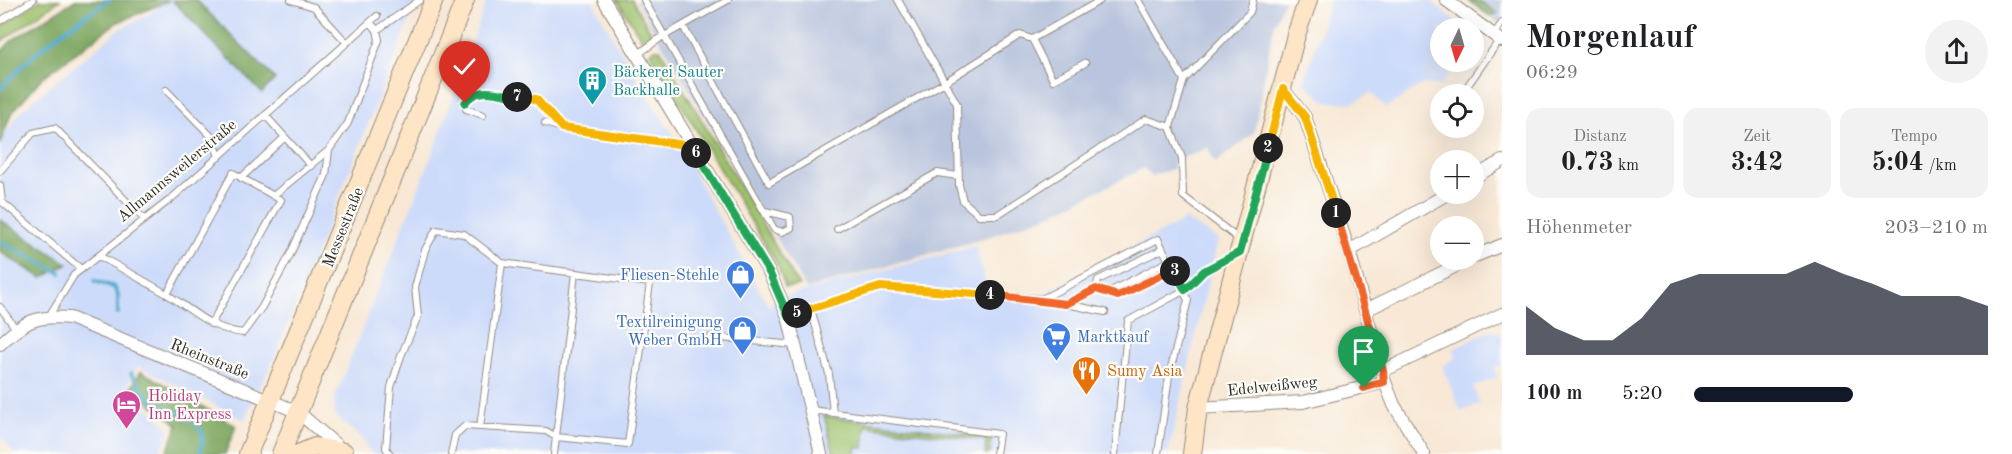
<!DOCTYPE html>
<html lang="de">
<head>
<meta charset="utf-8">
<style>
	body { margin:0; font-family:"Old Standard TT",serif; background:#f2f2f2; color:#202124; height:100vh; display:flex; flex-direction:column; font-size:22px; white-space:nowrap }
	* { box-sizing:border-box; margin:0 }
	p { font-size:20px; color:#757577 }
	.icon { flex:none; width:33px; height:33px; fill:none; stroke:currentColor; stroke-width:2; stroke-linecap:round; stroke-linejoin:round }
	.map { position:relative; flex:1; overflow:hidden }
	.sheet { display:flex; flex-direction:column; background:#fff; width:510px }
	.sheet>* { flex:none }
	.needle { width:39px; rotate:185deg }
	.tools { position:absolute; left:1430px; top:18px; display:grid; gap:12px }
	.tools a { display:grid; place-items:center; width:54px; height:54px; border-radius:50%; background:#fff; box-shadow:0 6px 24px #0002; font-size:30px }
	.pin { position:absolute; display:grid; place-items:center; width:51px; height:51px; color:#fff; margin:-62px -26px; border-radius:50% 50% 50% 0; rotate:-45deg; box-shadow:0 0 6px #0007 }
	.pin .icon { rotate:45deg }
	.km { position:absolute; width:30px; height:30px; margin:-15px; border-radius:50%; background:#222; color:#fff; font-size:16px; line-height:30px; text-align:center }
	.round { display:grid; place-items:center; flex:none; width:63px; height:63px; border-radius:32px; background:#f2f2f2 }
	.summary { display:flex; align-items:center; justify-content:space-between; height:102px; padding:0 24px }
	h1 { font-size:33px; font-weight:700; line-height:45px }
	.metrics { display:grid; grid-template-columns:repeat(3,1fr); gap:9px; height:102px; padding:6px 24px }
	.metrics div { display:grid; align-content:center; border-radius:15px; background:#f2f2f2; text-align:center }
	.metrics b { font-size:26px; font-weight:700 }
	.metrics small { font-size:16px; font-weight:400 }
	.metrics p { font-size:16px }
	.chart { height:168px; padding:12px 24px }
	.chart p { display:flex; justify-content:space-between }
	.chart svg { width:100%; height:108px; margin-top:6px; fill:#111827; opacity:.7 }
	ul { padding:0 24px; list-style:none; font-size:20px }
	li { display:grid; grid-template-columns:96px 72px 1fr; align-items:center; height:45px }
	li i { height:15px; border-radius:8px; background:#111827 }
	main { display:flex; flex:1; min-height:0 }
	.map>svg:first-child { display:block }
	.built { fill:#cddbfa }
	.industrial { fill:#b9c5de }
	.green { fill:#9bc06b; stroke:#63764b; stroke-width:1.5 }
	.forest { fill:#7ca65f; stroke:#546845; stroke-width:1.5 }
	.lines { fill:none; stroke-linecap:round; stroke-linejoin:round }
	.stream { stroke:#4da9cb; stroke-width:4 }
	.lane-casing { stroke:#928a80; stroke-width:8 }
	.street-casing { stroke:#928a80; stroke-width:14 }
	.secondary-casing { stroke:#928a80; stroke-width:20 }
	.lane { stroke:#fff; stroke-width:6 }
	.street { stroke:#fff; stroke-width:12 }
	.secondary { stroke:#fee5c5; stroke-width:18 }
	.split-1-casing { stroke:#fff; stroke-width:12 }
	.split-2-casing { stroke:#fff; stroke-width:12 }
	.split-3-casing { stroke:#fff; stroke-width:12 }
	.split-4-casing { stroke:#fff; stroke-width:12 }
	.split-5-casing { stroke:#fff; stroke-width:12 }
	.split-6-casing { stroke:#fff; stroke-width:12 }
	.split-7-casing { stroke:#fff; stroke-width:12 }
	.split-8-casing { stroke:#fff; stroke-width:12 }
	.split-1 { stroke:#f0652b; stroke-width:8 }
	.split-2 { stroke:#f5b400; stroke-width:8 }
	.split-3 { stroke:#22a559; stroke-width:8 }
	.split-4 { stroke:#f0652b; stroke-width:8 }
	.split-5 { stroke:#f5b400; stroke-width:8 }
	.split-6 { stroke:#22a559; stroke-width:8 }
	.split-7 { stroke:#f5b400; stroke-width:8 }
	.split-8 { stroke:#22a559; stroke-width:8 }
	.labels { text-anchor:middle; stroke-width:4.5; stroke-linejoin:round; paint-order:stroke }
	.culture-label { font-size:16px; fill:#0d838f; stroke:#fdfcf7; text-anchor:start }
	.street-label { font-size:16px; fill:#2b2b2b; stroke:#fdfcf7 }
	.shop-label { font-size:16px; fill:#366cbe; stroke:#fdfcf7; text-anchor:end }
	.food-label { font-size:16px; fill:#c56008; stroke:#fdfcf7; text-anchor:start }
	.hotel-label { font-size:16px; fill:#b23c85; stroke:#fdfcf7; text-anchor:start }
</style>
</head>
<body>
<main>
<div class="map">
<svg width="1502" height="454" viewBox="0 0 1502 454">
	<rect width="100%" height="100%" fill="#fdfcf7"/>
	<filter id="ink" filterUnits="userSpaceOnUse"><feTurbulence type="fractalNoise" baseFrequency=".0167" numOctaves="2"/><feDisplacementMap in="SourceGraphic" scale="12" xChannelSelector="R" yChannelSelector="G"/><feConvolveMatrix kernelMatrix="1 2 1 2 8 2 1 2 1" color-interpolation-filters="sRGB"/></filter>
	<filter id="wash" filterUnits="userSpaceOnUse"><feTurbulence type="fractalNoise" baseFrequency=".008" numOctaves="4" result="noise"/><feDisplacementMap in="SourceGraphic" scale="24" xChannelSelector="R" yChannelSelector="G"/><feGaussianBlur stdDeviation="1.35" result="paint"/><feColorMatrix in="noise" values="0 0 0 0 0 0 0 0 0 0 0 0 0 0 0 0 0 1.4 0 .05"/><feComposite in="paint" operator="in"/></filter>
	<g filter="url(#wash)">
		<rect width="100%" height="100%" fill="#f8e8d5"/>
		<path class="built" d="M161,0H418L276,354L244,420L138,366L126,388L170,429L160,454H14L0,436V140L24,108L121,28L150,14Z
			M487,0H592L637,80L672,133L769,307L774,299L976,246L989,300L1041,295L1186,219L1218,240L1168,454H372L361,438L334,414L335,397L437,142Z
			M1330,0H1430L1464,28H1440V62H1457L1441,86L1423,84L1386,108L1371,93L1353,103L1326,102L1304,82Z
			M1491,330L1499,333L1502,338V365L1494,369L1498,377L1473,387L1480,404L1461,412L1442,366L1456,358L1453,349Z"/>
		<path class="industrial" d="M636,0H1284L1274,25L1254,133L1215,163L1208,148L1172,162L1175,168L1151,176L1144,168L1052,214L979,240L806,289Z
			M1466,0H1502V26Z"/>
		<path class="green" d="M40,0H60L0,42V28Z
			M617,0H632L653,36L644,43Z
			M655,49H660L799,286L785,287L778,266L650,53Z
			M824,416L991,437L990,454H985L986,440L866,426L864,448L857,447L856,454H834Z"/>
		<path class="forest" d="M75,0H170L116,23L41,79L11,114L0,145V53L12,40Z
			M172,0H196L275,79L262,93Z
			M1468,0H1478L1497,13L1491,17Z
			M0,221V220L68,264L42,278L0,252Z
			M141,371L236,426L225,454H166L178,425L131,388Z"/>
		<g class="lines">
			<path class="stream" d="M0,90C31,52 68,27 109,0
				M0,242L61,273
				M95,281L114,287L118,295V313
				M131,373C138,384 144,394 155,402C179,418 212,415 200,454"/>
		</g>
	</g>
	<g filter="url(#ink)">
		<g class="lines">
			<defs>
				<path id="lane" d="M291,0L314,7L347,43
					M644,0L774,229L782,232L791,228L790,217L765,211
					M898,0L957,104L959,185L963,201L979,215H997L1146,119L1170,127
					M1138,0L1184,80L1170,127L1182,158L1183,196L1240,240
					M0,21L33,0
					M683,26L769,183L945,82L1020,35L1032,39L1101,0
					M377,30L420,0
					M1494,34L1502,23
					M1032,39L1053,80L1085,63
					M637,55L659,39L728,0
					M1184,80L1250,12L1253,0
					M1466,88L1500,39
					M166,90L213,138L219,157
					M265,115L311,166
					M483,115L466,109C465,100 469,95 477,92L535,99L561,128
					M545,123L562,128L692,146
					M0,171L33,133L55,128L144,219
					M241,178L285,137
					M0,185L2,202L81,269
					M273,196L329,150
					M837,229L937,173L958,176
					M99,256C121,268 143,280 165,293C193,310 209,329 243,333L262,307L290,255L326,175L329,150L348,123L379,40L377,30L370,22
					M1096,289L1118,296L1174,269
					M1107,293L1169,261
					M167,294L233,173L281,200L211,324
					M1042,299L1105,312
					M1066,304L1096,289L1098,280L1163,249
					M0,307L16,329
					M811,309L829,374L833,413
					M49,316L74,275L172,198L377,16
					M788,316L880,287L1042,299L1158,239L1188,300L1169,376L1158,454
					M711,337L795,345
					M811,410L999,434L996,454
					M480,427L502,263
					M390,454L386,448L391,387L401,356L418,316L415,287L425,250L436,230L464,234L502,263L650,283L628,444L556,437L546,431L465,426L455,435L451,454
					M554,454L575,273
					M1115,454L1128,321L1185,290L1204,271L1235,255"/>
				<path id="street" d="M604,0L770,274L788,316L821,454
					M1446,0L1502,41
					M1283,89L1305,117L1349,251L1385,382L1394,405L1424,454
					M1473,178L1502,161
					M1349,251L1447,194
					M1473,257L1502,245
					M1366,310L1468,260
					M0,344C25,321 36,315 70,318L298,412L343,451
					M1383,371L1502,314
					M1198,408L1303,402L1385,382"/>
				<path id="secondary" d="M248,454L434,0
					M281,454L465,0
					M298,454L315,447L344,452
					M1192,454L1198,408L1296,35L1308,0"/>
			</defs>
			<use href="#lane" class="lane-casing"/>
			<use href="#street" class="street-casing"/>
			<use href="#secondary" class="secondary-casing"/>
			<use href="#lane" class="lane"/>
			<use href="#street" class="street"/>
			<use href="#secondary" class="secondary"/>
		</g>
	</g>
	<g class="lines" filter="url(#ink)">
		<defs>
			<path id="split-1" d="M1336,213L1383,371L1384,382L1364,388"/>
			<path id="split-2" d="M1268,148L1283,89L1305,117L1336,213"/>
			<path id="split-3" d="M1175,271L1185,290L1204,271L1240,252L1268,148"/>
			<path id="split-4" d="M990,295L1066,304L1096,289L1118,296L1174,269L1175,271"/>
			<path id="split-5" d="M797,313L880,287L990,295"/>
			<path id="split-6" d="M696,153L770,274L788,316L797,313"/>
			<path id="split-7" d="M517,97L536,99L562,128L692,146L696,153"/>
			<path id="split-8" d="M465,103C476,85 499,94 517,97"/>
		</defs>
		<use href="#split-1" class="split-1-casing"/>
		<use href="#split-2" class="split-2-casing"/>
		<use href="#split-3" class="split-3-casing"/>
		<use href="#split-4" class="split-4-casing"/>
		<use href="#split-5" class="split-5-casing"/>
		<use href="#split-6" class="split-6-casing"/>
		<use href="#split-7" class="split-7-casing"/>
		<use href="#split-8" class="split-8-casing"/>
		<use href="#split-1" class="split-1"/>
		<use href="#split-2" class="split-2"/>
		<use href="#split-3" class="split-3"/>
		<use href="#split-4" class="split-4"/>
		<use href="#split-5" class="split-5"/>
		<use href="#split-6" class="split-6"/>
		<use href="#split-7" class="split-7"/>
		<use href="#split-8" class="split-8"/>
	</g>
	<defs>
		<symbol id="building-pin" viewBox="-11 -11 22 30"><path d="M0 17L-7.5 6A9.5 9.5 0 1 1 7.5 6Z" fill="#0f9aa8" stroke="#fdfcf7"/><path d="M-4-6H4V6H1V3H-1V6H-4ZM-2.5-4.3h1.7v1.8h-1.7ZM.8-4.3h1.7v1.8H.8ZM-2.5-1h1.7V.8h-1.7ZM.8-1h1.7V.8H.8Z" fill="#fff"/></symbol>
		<symbol id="shop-pin" viewBox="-11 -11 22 30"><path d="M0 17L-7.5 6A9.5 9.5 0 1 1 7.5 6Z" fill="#3f7fe0" stroke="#fdfcf7"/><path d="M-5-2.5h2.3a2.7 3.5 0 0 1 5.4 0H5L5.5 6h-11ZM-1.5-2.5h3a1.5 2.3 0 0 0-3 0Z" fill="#fff"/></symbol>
		<symbol id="supermarket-pin" viewBox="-11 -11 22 30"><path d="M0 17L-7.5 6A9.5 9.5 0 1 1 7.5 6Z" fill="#3f7fe0" stroke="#fdfcf7"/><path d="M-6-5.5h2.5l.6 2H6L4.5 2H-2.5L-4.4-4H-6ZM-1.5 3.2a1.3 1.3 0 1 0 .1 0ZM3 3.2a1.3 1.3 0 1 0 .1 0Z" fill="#fff"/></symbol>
		<symbol id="restaurant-pin" viewBox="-11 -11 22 30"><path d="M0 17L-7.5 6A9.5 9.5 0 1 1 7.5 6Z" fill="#e8710a" stroke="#fdfcf7"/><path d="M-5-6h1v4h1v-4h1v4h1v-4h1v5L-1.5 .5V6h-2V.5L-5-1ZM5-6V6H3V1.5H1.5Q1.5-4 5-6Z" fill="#fff"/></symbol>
		<symbol id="hotel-pin" viewBox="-11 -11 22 30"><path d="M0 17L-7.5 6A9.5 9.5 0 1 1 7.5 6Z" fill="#d1479c" stroke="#fdfcf7"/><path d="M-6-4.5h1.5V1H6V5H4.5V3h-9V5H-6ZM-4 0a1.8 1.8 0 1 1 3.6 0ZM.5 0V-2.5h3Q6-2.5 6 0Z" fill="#fff"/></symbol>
	</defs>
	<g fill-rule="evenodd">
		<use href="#building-pin" x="576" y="64" width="33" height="45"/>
		<use href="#shop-pin" x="724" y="258" width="33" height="45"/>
		<use href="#shop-pin" x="726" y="314" width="33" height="45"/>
		<use href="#supermarket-pin" x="1040" y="320" width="33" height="45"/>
		<use href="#restaurant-pin" x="1070" y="354" width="33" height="45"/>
		<use href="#hotel-pin" x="110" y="388" width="33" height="45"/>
	</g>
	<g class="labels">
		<g class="culture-label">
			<text x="613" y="77">Bäckerei Sauter<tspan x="613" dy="18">Backhalle</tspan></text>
		</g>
		<g class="street-label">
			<text transform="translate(176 170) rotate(-40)" y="6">Allmannsweilerstraße</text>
			<text transform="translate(342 227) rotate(-68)" y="6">Messestraße</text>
			<text transform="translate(210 358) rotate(22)" y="6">Rheinstraße</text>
			<text transform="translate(1272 385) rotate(-6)" y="6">Edelweißweg</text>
		</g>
		<g class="shop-label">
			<text x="719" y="280">Fliesen-Stehle</text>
			<text x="722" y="327">Textilreinigung<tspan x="722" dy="18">Weber GmbH</tspan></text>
			<text x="1077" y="342" text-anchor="start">Marktkauf</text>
		</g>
		<g class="food-label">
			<text x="1107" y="376">Sumy Asia</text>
		</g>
		<g class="hotel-label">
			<text x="148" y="401">Holiday<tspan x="148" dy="18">Inn Express</tspan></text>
		</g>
	</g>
</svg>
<div class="tools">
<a><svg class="needle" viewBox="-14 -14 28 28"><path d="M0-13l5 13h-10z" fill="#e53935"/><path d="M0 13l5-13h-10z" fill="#757577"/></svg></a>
<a><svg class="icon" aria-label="locate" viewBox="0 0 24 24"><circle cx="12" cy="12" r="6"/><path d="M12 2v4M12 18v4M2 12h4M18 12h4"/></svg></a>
<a>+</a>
<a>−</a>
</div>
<div class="pin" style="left:1364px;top:388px;background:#1e9e55"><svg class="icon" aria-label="arrive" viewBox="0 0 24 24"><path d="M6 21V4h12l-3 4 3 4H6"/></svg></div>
<div class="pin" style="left:465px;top:103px;background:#d93025"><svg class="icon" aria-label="check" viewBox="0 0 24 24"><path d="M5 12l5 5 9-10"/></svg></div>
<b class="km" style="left:1336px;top:213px">1</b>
<b class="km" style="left:1268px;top:148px">2</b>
<b class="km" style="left:1175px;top:271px">3</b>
<b class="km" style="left:990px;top:295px">4</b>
<b class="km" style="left:797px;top:313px">5</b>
<b class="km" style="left:696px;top:153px">6</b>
<b class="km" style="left:517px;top:97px">7</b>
</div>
<section class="sheet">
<div class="summary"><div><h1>Morgenlauf</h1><p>06:29</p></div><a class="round"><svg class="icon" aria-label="share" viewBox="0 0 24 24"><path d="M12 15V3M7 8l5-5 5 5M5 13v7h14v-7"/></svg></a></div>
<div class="metrics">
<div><p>Distanz</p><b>0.73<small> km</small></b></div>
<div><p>Zeit</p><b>3:42</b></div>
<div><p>Tempo</p><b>5:04<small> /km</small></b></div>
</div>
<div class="chart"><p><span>Höhenmeter</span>203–210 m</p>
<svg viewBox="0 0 160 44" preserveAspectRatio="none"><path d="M0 44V24L10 33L20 38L30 38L40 29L50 15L60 11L70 11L80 11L90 11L100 6L110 11L120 15L130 20L140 20L150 20L160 24V44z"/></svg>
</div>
<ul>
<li><b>100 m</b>5:20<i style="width:54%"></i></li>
</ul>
</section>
</main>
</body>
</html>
